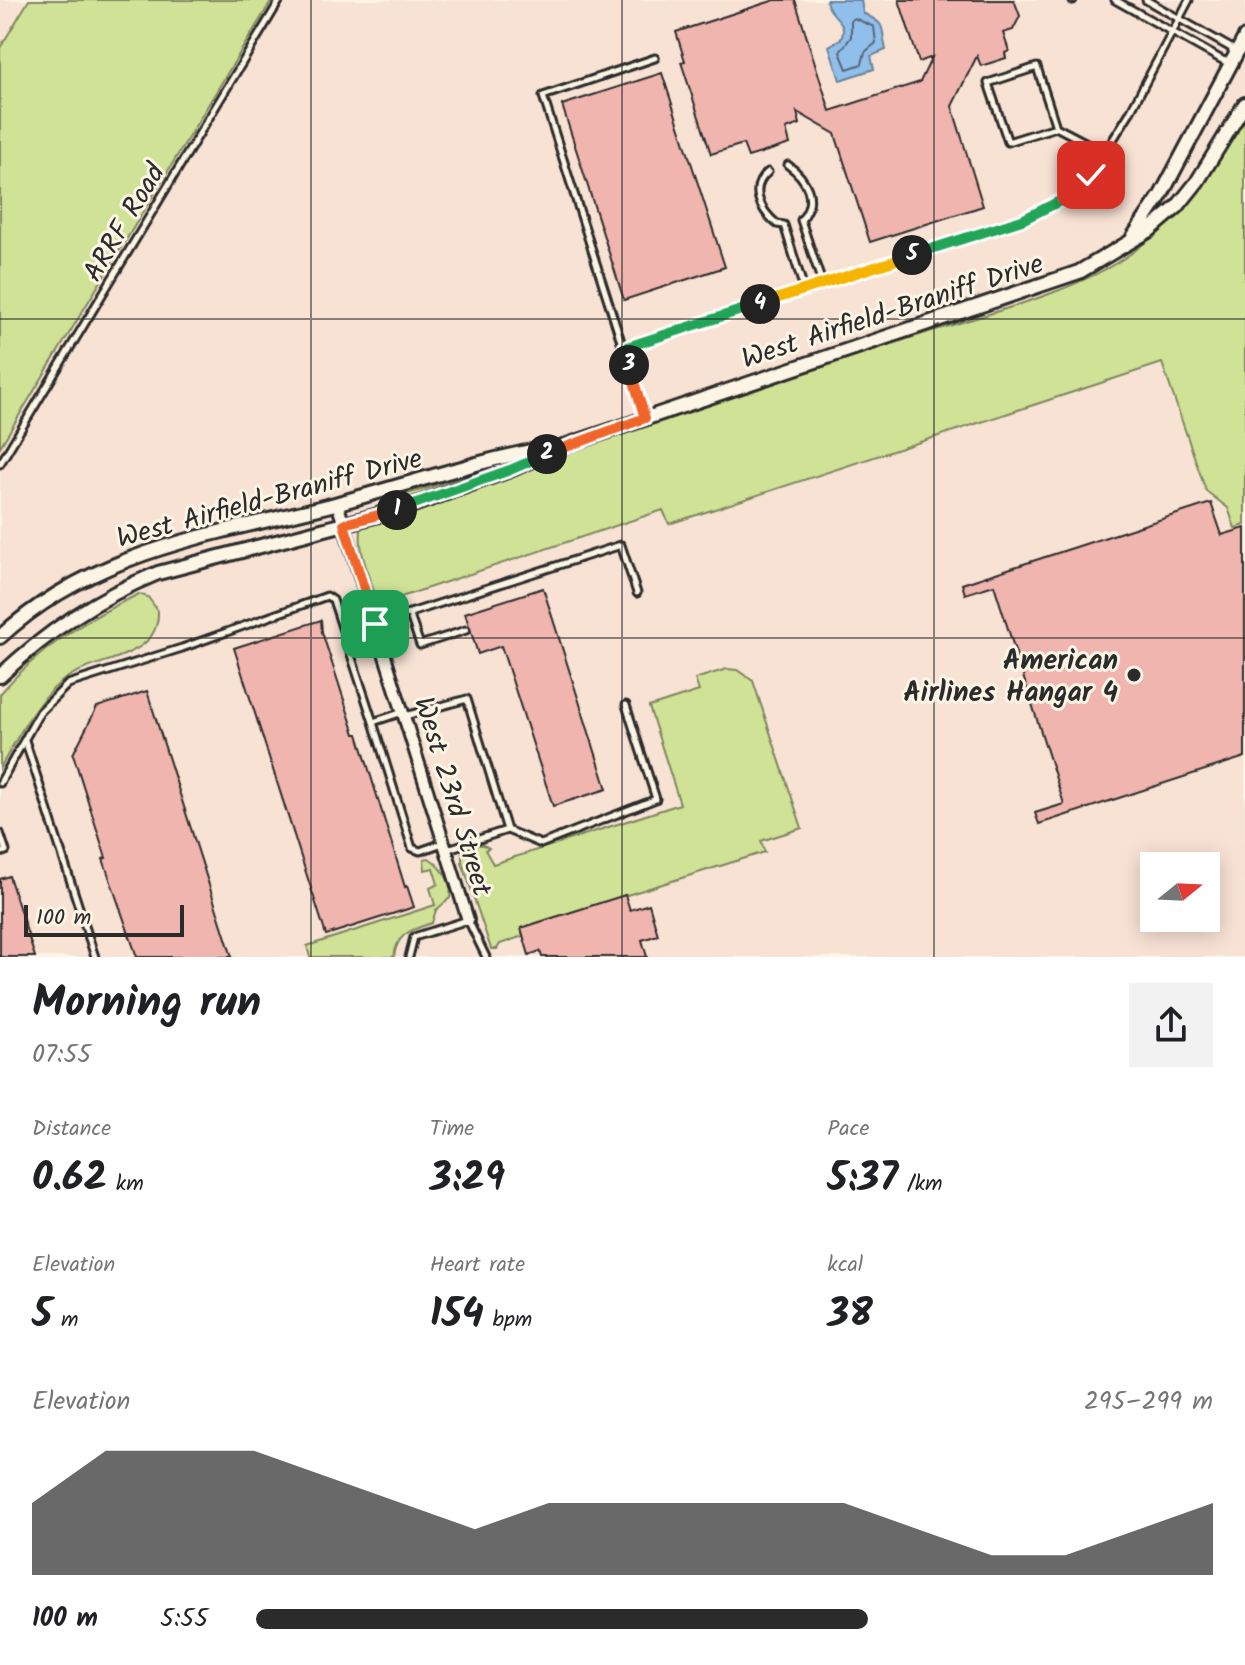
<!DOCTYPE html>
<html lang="en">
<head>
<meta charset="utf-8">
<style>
	body { margin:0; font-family:Kalam,sans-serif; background:#f2f2f2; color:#202124; height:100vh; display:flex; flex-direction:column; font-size:30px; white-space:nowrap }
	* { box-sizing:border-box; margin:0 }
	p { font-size:26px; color:#757577 }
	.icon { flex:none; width:44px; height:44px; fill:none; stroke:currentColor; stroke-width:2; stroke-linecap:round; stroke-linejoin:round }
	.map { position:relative; height:957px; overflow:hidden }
	.side { display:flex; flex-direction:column; background:#fff; flex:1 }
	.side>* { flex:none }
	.needle { width:52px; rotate:72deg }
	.tools { position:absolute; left:1140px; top:852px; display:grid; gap:16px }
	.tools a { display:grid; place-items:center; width:80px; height:80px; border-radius:0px; background:#fff; box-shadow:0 4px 20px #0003; font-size:40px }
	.scale { position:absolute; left:24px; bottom:20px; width:160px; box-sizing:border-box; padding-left:8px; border:4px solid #2b2b2b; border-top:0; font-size:22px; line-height:28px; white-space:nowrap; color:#2b2b2b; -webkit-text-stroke:6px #fcf5e5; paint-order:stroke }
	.pin { position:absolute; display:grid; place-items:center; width:68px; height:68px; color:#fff; margin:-34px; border-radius:16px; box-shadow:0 4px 12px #0006 }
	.km { position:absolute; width:40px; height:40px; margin:-20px; border-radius:50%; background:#222; color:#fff; font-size:22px; line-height:40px; text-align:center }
	.round { display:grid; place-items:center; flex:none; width:84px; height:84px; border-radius:0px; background:#f2f2f2 }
	.summary { display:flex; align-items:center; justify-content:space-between; height:136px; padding:0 32px }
	h1 { font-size:44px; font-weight:600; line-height:60px }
	.metrics { display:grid; grid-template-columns:repeat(3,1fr); gap:12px; height:136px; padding:8px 32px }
	.metrics div { display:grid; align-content:center }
	.metrics b { font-size:40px; font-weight:600 }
	.metrics small { font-size:22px; font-weight:400 }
	.metrics p { font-size:22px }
	.chart { height:224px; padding:16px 32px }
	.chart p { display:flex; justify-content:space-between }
	.chart svg { width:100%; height:144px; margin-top:8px; fill:#2b2b2b; opacity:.7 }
	ul { padding:0 32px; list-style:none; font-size:26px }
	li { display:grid; grid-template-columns:128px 96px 1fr; align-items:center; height:60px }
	li i { height:20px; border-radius:10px; background:#2b2b2b }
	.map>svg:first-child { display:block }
	.built { fill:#f8e2d4; fill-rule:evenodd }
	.green { fill:#d0e296; stroke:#7e8660; stroke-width:2 }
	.water { fill:#91bfeb; stroke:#68849e; stroke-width:2 }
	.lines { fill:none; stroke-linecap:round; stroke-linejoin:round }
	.shore { stroke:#546678; stroke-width:2 }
	.building { fill:#f0b5ae; stroke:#2b2b2b; stroke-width:2 }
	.service-casing { stroke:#2b2b2b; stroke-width:11 }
	.minor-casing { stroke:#2b2b2b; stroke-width:16 }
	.tertiary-casing { stroke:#2b2b2b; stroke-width:18 }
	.service { stroke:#fcf5e5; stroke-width:5 }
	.minor { stroke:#fcf5e5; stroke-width:10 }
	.tertiary { stroke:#fcf5e5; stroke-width:12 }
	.split-1-casing { stroke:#fff; stroke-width:16 }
	.split-2-casing { stroke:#fff; stroke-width:16 }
	.split-3-casing { stroke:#fff; stroke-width:16 }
	.split-4-casing { stroke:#fff; stroke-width:16 }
	.split-5-casing { stroke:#fff; stroke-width:16 }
	.split-6-casing { stroke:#fff; stroke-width:16 }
	.split-7-casing { stroke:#fff; stroke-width:16 }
	.split-1 { stroke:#f0652b; stroke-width:10 }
	.split-2 { stroke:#22a559; stroke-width:10 }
	.split-3 { stroke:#f0652b; stroke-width:10 }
	.split-4 { stroke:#22a559; stroke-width:10 }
	.split-5 { stroke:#f5b400; stroke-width:10 }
	.split-6 { stroke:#22a559; stroke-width:10 }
	.split-7 { stroke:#f5b400; stroke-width:10 }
	.grid { fill:none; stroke:#2b2b2b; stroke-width:2; stroke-opacity:0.55 }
	.poi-dot { fill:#2b2b2b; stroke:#fcf5e5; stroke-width:3 }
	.labels { text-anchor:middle; stroke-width:6; stroke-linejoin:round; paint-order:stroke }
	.street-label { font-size:28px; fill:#2b2b2b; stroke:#fcf5e5 }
	.poi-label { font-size:28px; font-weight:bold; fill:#2b2b2b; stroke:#fcf5e5; text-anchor:end }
</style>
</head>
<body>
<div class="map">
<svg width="1245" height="957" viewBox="0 0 1245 957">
	<rect width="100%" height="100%" fill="#fcf5e5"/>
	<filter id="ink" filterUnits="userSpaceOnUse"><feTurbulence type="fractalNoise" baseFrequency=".0125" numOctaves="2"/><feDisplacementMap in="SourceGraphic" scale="16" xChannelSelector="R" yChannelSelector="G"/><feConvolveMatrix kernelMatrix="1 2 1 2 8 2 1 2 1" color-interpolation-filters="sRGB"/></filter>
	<g filter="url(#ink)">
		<path class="built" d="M0,0H1245V957H0ZM1154,866H1206V918H1154Z"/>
		<path class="green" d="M29,0H272L0,447V48Z
			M1245,119V525L1235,528L1228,508L1206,491L1162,363L669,524L663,510L398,598L400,607L387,612L380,608C372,583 345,528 373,509C389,497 413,493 431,487C593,440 753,389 913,337C981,315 1075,294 1133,252C1183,216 1213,170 1245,119Z
			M139,594L148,597L158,611C160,662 92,656 61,682C34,703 17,739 0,768V694C38,649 86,619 139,594Z
			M727,669L737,670L753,681L802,828L761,841L765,852L521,928L523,936L500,944L497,949H491L462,862V851C471,845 479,841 489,848L485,850L493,864L680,804L649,707L699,691L695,679Z
			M429,858C442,867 453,882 450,898L436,910L432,923C411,930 397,933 394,957H310L307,946L435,905L430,888L438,884L433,868L425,870L424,859Z"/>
		<path class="water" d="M826,0H861L863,13C888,26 880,24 886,50L871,56L874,69L840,80L829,46L841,39C850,20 828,17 826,0Z"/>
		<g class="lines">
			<path class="shore" d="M854,18L874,27L876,43L865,52L862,64L847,69L840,52L851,37V21Z"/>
		</g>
		<path class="building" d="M775,0H795L830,111L920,82L932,57L919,62L899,0H1014L1020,16L1013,30L1003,33L1009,51L1005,53L1006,58L981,66L977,56L952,106L983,206L870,242L835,134L797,112L800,124L786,129L790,144L748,157L743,144L711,154L681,62L685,61L676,32Z
			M662,73L725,267L624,300L562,105Z
			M1211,503L1222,535L1245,528V757L1039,824L1035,813L1064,804L994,585L965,594L962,584Z
			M543,588L607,789L553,806L501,646L478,654L465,613Z
			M321,620L322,632L355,734H358L405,887L407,886L414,907L326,935L234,648Z
			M147,691L232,957H137L103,859L106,858L73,754L97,707Z
			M9,876L35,957H0V879Z
			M625,895L630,910L649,904L658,935L642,940L647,957H542L540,951L529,955L521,928Z"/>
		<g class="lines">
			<defs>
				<path id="service" d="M1072,0H1073
					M1115,0L1224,61L1230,59
					M1146,0L1231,48L1233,53
					M1056,127L1008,142L988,83L1037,67L1056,127L1106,153
					M788,165C806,178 819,200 801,220L822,283
					M768,172C748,188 761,211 777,224L784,225L804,289
					M624,348L1022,220L1059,203L1091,175L1129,114L1189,0
					M645,417L543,96L655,58
					M0,464L280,0
					M409,613L420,645L466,630
					M376,624L621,545L637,593
					M405,716L467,699L507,830L445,850
					M373,722L412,848L420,851L443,843
					M25,740L95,957
					M0,783L40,712L68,684L182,648L327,596L333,600L373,722L403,712
					M507,830L541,844L656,799L626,705
					M0,833L6,851L0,853
					M409,957L414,937L468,920L486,957"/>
				<path id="minor" d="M337,503L468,920"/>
				<path id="tertiary" d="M1133,237L1161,195L1245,37
					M0,637C95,549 215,535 335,504C406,485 475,461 547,448
					M0,676C48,631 97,598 158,573L405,508L510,470L570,444L1079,272L1150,230L1177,207L1197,182L1245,104"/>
			</defs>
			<use href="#service" class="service-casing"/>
			<use href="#minor" class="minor-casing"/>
			<use href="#tertiary" class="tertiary-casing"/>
			<use href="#service" class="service"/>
			<use href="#minor" class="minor"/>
			<use href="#tertiary" class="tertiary"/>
		</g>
	</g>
	<g class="lines" filter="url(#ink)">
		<defs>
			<path id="split-1" d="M375,624L344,524L397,510"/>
			<path id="split-2" d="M397,510L510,470L547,454"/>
			<path id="split-3" d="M547,454L645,418L629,365"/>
			<path id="split-4" d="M629,365L624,348L760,304"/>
			<path id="split-5" d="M760,304L912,255"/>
			<path id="split-6" d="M912,255L1022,220L1062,200"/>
			<path id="split-7" d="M1062,200L1091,175"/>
		</defs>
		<use href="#split-1" class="split-1-casing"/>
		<use href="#split-2" class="split-2-casing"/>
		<use href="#split-3" class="split-3-casing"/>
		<use href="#split-4" class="split-4-casing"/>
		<use href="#split-5" class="split-5-casing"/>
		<use href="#split-6" class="split-6-casing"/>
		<use href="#split-7" class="split-7-casing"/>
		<use href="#split-1" class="split-1"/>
		<use href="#split-2" class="split-2"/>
		<use href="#split-3" class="split-3"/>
		<use href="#split-4" class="split-4"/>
		<use href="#split-5" class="split-5"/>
		<use href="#split-6" class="split-6"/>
		<use href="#split-7" class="split-7"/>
	</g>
	<path class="grid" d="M311,0V957M622,0V957M934,0V957M0,319H1245M0,638H1245"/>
	<circle class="poi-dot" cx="1134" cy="675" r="8"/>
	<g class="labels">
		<g class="street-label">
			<text transform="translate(123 222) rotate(-59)" y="10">ARRF Road</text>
			<text transform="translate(892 310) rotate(-18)" y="10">West Airfield-Braniff Drive</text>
			<text transform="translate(269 497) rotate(-15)" y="10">West Airfield-Braniff Drive</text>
			<text transform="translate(454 796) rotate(73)" y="10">West 23rd Street</text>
		</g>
		<g class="poi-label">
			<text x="1118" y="669">American<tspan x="1118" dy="32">Airlines Hangar 4</tspan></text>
		</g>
	</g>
</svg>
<div class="tools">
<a><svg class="needle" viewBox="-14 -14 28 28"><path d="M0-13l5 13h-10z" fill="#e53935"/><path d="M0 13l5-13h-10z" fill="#757577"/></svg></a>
</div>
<div class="scale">100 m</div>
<div class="pin" style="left:375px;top:624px;background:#1e9e55"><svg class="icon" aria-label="arrive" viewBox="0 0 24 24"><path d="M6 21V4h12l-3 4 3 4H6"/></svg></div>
<div class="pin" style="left:1091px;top:175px;background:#d93025"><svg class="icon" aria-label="check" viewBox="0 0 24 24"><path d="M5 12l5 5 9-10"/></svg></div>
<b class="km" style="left:397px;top:510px">1</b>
<b class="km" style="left:547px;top:454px">2</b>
<b class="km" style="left:629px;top:365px">3</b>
<b class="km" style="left:760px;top:304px">4</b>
<b class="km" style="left:912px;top:255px">5</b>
</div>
<section class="side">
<div class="summary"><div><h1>Morning run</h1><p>07:55</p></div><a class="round"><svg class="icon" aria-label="share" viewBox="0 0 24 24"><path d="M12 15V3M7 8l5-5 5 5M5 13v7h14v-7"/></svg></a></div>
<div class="metrics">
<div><p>Distance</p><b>0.62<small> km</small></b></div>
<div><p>Time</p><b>3:29</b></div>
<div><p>Pace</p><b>5:37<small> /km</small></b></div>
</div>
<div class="metrics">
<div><p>Elevation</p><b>5<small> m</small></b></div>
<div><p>Heart rate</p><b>154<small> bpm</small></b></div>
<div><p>kcal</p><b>38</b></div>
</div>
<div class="chart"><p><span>Elevation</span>295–299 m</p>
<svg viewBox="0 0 160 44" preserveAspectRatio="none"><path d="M0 44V22L10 6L20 6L30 6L40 14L50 22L60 30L70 22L80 22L90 22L100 22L110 22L120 30L130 38L140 38L150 30L160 22V44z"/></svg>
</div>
<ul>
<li><b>100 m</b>5:55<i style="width:64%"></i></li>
</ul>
</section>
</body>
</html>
